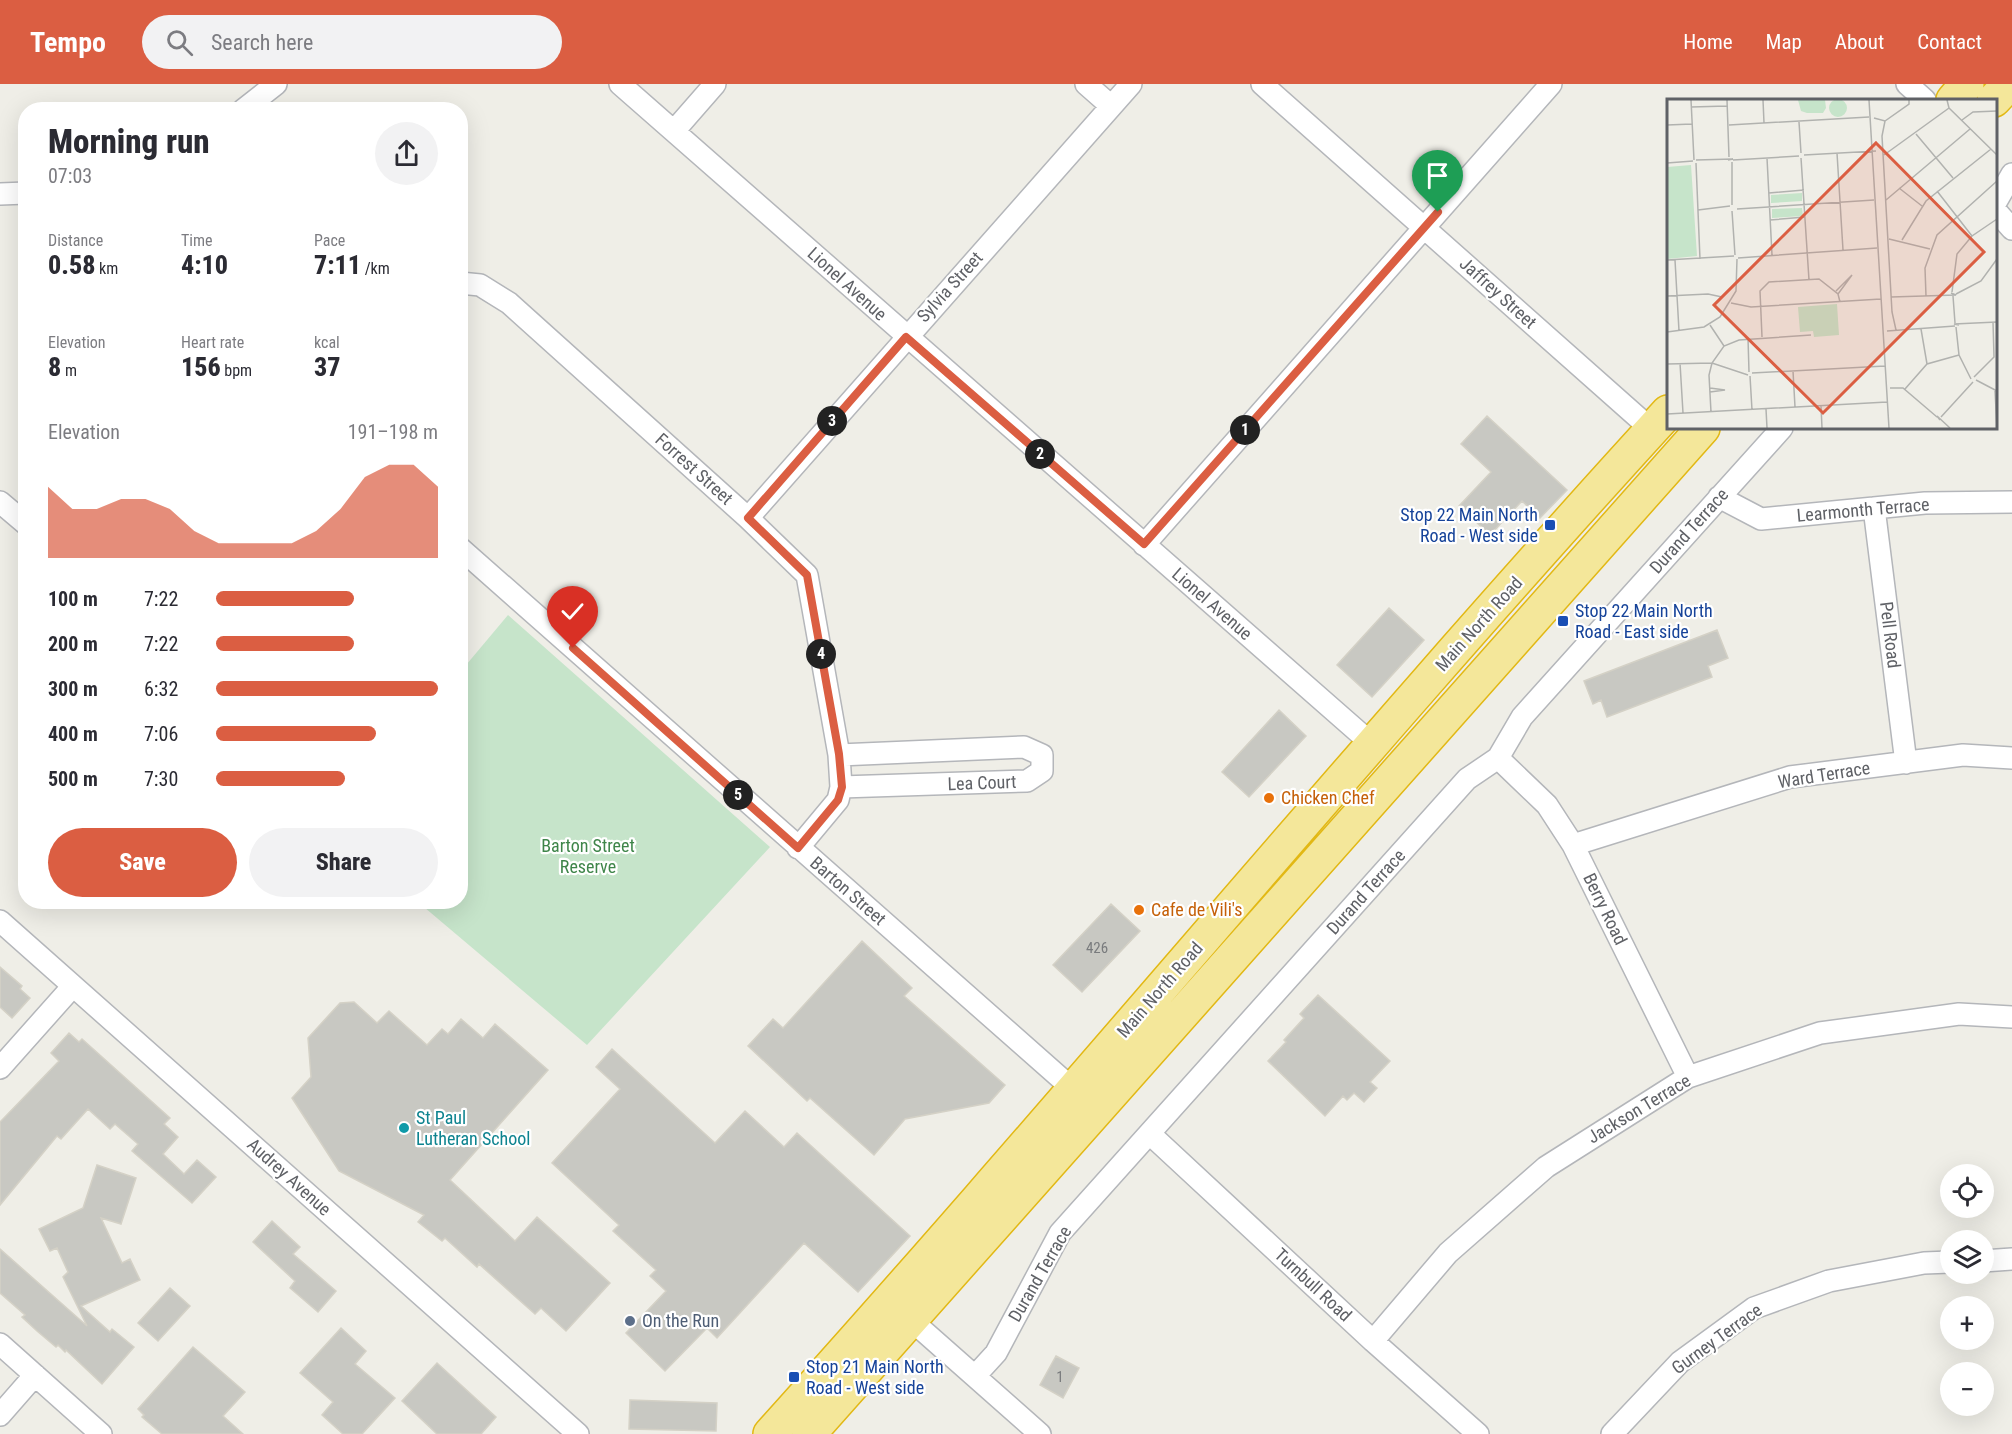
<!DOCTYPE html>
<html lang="en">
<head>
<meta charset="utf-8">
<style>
	body { margin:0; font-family:"Roboto Condensed",sans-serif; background:#f2f2f3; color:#2b2b33; height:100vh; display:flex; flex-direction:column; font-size:22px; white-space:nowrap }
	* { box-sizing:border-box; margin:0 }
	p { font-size:20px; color:#7c7c81 }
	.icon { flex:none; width:33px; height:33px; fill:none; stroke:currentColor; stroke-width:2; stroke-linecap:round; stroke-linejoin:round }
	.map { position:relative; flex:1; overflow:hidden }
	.drawer { position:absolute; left:18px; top:18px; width:450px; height:807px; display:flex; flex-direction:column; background:#fff; border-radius:24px; box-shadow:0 6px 24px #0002 }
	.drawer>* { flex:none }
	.buttons { position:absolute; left:1940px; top:1080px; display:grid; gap:12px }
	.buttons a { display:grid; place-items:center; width:54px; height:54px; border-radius:50%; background:#fff; box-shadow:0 6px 24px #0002; font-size:30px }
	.pin { position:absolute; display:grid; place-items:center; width:51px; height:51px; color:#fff; margin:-62px -26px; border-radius:50% 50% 50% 0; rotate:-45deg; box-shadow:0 0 6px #0007 }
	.pin .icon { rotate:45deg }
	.km { position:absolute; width:30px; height:30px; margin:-15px; border-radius:50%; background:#222; color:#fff; font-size:16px; line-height:30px; text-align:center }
	.round { display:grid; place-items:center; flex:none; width:63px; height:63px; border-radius:32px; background:#f2f2f3 }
	.headline { display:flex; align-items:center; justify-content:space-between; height:102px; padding:0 30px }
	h1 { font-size:33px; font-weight:800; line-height:45px }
	.metrics { display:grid; grid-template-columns:repeat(3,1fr); gap:9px; height:102px; padding:6px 30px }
	.metrics div { display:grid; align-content:center }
	.metrics b { font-size:26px; font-weight:800 }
	.metrics small { font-size:16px; font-weight:400 }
	.metrics p { font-size:16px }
	.chart { height:168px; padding:12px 30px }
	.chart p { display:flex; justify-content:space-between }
	.chart svg { width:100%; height:108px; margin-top:6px; fill:#db5e42; opacity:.7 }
	.primary-button { display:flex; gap:12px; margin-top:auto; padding:12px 30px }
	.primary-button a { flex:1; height:69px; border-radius:36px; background:#db5e42; color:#fff; font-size:24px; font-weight:800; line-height:69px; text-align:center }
	.primary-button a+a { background:#f2f2f3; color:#2b2b33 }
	ul { padding:0 30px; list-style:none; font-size:20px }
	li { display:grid; grid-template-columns:96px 72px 1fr; align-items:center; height:45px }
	li i { height:15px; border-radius:8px; background:#db5e42 }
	header { display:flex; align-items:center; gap:36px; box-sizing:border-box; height:84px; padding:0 30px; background:#db5e42; color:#fff }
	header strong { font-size:28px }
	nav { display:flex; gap:33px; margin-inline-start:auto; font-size:21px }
	.search { width:420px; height:54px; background:#f2f2f3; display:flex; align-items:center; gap:15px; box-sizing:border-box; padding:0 21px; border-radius:33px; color:#7c7c81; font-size:22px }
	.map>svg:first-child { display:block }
	.green { fill:#c6e4ca }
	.building { fill:#c8c8c2; stroke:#d4d1c6; stroke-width:1.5 }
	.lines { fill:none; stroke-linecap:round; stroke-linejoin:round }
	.street-casing { stroke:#b4b6ba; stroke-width:24 }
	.highway-casing { stroke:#e2b814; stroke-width:36 }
	.street { stroke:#fff; stroke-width:21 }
	.highway { stroke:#f4e79a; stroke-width:33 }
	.route-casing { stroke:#fff; stroke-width:12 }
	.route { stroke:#db5e42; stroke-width:8 }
	.transit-dot { fill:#1a4fb4; stroke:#fff; stroke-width:2 }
	.food-dot { fill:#e8710a; stroke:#fff; stroke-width:2 }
	.culture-dot { fill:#0f9aa8; stroke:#fff; stroke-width:2 }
	.service-dot { fill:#5c6f8a; stroke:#fff; stroke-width:2 }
	.labels { text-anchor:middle; stroke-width:4.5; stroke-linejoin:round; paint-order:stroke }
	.number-label { font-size:15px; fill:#797b7d }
	.street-label { font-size:18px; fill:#5f6166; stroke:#fff }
	.transit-label { font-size:18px; fill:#164399; stroke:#fff; text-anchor:start }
	.food-label { font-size:18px; fill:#c56008; stroke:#fff; text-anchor:start }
	.park-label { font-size:18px; fill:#3e8549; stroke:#fff }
	.culture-label { font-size:18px; fill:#0d838f; stroke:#fff; text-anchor:start }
	.service-label { font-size:18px; fill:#4e5e75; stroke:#fff; text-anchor:start }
	.inset-road { fill:none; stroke:#b1b2af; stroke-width:1.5 }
	.view { fill:#db5e42; fill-opacity:0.15; stroke:#db5e42; stroke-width:3 }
	.inset-edge { fill:none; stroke:#5f6166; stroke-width:3 }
</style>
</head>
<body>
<header>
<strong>Tempo</strong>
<div class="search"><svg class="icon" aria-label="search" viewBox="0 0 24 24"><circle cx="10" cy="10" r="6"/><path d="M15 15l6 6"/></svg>Search here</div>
<nav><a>Home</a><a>Map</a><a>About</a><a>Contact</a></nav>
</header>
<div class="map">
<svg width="2012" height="1350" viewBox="0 0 2012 1350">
	<rect width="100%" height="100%" fill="#efeee7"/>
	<path class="green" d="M508,531L770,763L587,961L418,818H460L461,587Z"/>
	<path class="building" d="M1487,332L1567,406L1540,434L1522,417L1490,451L1459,422L1491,388L1461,360Z
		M1389,524L1424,556L1372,613L1337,581Z
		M1717,546L1728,574L1708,582L1712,593L1607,633L1601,616L1593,620L1584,597Z
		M1279,626L1306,652L1249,713L1222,688Z
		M1111,820L1140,847L1082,908L1053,881Z
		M862,857L912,904L904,912L1005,1001L989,1019L905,1035L874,1071L810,1014L807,1017L748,962L773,935L783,944Z
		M0,883L22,902L20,905L30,914L12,934L0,923Z
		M1318,911L1390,977L1370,998L1377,1004L1364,1018L1354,1009L1347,1016L1343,1012L1325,1032L1268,977L1286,958L1284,956L1304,934L1300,930Z
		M354,918L377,939L389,927L427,961L442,945L448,950L461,935L483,954L495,940L548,986L450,1096L515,1157L537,1133L610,1199L566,1247L541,1224L535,1230L479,1180L477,1183L445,1154L442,1157L418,1138L424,1131L339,1087L292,1014L311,993L308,954L340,919Z
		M69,949L79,958L82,955L170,1034L164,1040L178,1053L163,1070L184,1090L197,1076L216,1093L192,1119L132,1067L138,1060L115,1040L110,1045L88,1025L61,1055L57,1052L0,1121V1038L59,977L51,969Z
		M612,965L715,1059L745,1027L784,1063L797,1049L910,1152L858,1208L804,1159L717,1254L707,1244L665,1287L626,1249L666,1207L650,1192L656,1186L613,1147L619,1141L552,1079L620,1005L596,983Z
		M97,1081L136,1094L121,1140L101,1134L122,1179L130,1175L140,1196L81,1222L110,1248L112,1245L134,1263L102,1300L66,1266L65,1268L58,1261L56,1263L37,1247L22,1233L25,1231L0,1209V1165L87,1242L63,1193L68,1188L57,1164L50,1167L39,1145L83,1124Z
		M272,1137L300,1163L293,1170L336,1207L318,1228L290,1204L295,1197L253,1158Z
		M170,1204L190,1222L158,1257L138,1239Z
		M341,1244L366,1267L355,1280L395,1314L362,1350H343L322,1331L333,1318L300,1289Z
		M193,1263L245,1308L223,1332L243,1350H162L142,1333L144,1331L138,1325Z
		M1056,1272L1079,1284L1063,1314L1040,1301Z
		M437,1279L496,1333L481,1350H437L402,1317Z
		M630,1316L717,1319L716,1347L629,1345Z"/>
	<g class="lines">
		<defs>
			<path id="street" d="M620,0L1372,660
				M1086,0L1111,22
				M1262,0L1652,346
				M1907,0L1925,16
				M243,26L276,0
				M674,47L715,0
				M0,110L26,109
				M1996,118L2012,90
				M1996,127L2012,145
				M460,199L480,201L509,219L748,434L807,491L839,671L841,703L838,716L798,764
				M1719,413L1761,435L1925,419L2012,418
				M0,418L26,440
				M1874,424L1906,679
				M748,434L1131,0
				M1144,461L1551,0
				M460,464L1074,1006
				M839,671L1024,663L1042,671V687L1027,697L841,703
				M1498,674L1547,721L1573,761L1688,993
				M1573,761L1790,693L1963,671L2012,674
				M0,837L578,1350
				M0,984L73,902
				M1150,1050L1373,1257L1478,1350
				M1983,1177L2012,1175
				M911,1236L1040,1350
				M1373,1257L1448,1169L1546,1083L1688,993L1820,949L1959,930L2012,933
				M0,1260L101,1350
				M975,1292L996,1269L1060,1149L1467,695L1498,674L1522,633L1782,344
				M0,1331L35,1291
				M1612,1350L1680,1278L1754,1224L1829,1197L1924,1179L1950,1178"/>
			<path id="highway" d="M1953,16L1967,0
				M1994,16L2009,0
				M770,1350C1074,1013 1362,662 1668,328
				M809,1350L1703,344"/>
		</defs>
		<use href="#street" class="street-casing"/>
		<use href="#highway" class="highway-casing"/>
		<use href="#street" class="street"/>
		<use href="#highway" class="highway"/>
	</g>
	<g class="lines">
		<defs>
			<path id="route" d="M573,564L798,764L838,716L842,703L839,670L807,491L748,434L906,253L1144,460L1438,128"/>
		</defs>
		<use href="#route" class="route-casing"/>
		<use href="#route" class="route"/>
	</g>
	<g class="transit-dot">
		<rect x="1544" y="435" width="12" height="12" rx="3"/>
		<rect x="1557" y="531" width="12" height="12" rx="3"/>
		<rect x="788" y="1287" width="12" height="12" rx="3"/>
	</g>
	<g class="food-dot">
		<circle cx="1269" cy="714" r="6"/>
		<circle cx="1139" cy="826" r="6"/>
	</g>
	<circle class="culture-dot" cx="404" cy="1044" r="6"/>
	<circle class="service-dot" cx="630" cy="1237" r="6"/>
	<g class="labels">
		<g class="number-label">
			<text x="1097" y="869">426</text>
			<text x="1060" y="1298">1</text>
		</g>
		<g class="street-label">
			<text transform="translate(847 200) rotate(42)" y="6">Lionel Avenue</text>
			<text transform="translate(950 203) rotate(-48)" y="6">Sylvia Street</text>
			<text transform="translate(1498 209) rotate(42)" y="6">Jaffrey Street</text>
			<text transform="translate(694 385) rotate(42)" y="6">Forrest Street</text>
			<text transform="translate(1863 426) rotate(-5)" y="6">Learmonth Terrace</text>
			<text transform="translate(1689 447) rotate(-48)" y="6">Durand Terrace</text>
			<text transform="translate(1212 520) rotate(41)" y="6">Lionel Avenue</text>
			<text transform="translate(1479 540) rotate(-48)" y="6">Main North Road</text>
			<text transform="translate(1890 551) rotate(83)" y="6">Pell Road</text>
			<text transform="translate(1824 691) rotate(-9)" y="6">Ward Terrace</text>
			<text transform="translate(982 699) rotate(-2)" y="6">Lea Court</text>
			<text transform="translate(848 807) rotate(41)" y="6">Barton Street</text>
			<text transform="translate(1366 808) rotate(-48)" y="6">Durand Terrace</text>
			<text transform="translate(1605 825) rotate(64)" y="6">Berry Road</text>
			<text transform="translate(1160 906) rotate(-49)" y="6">Main North Road</text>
			<text transform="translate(1639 1025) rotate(-31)" y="6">Jackson Terrace</text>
			<text transform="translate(289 1093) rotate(42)" y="6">Audrey Avenue</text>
			<text transform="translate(1040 1190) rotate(-60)" y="6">Durand Terrace</text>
			<text transform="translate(1313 1201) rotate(43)" y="6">Turnbull Road</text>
			<text transform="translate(1717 1255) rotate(-36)" y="6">Gurney Terrace</text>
		</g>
		<g class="transit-label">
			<text x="1538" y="437" text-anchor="end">Stop 22 Main North<tspan x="1538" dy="21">Road - West side</tspan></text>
			<text x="1575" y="533">Stop 22 Main North<tspan x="1575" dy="21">Road - East side</tspan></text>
			<text x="806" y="1289">Stop 21 Main North<tspan x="806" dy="21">Road - West side</tspan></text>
		</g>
		<g class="food-label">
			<text x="1281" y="720">Chicken Chef</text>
			<text x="1151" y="832">Cafe de Vili's</text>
		</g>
		<g class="park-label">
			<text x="588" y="768">Barton Street<tspan x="588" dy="21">Reserve</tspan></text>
		</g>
		<g class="culture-label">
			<text x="416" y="1040">St Paul<tspan x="416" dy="21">Lutheran School</tspan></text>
		</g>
		<g class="service-label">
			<text x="642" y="1243">On the Run</text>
		</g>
	</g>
	<g transform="translate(1667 15)">
		<rect width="330" height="330" fill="#efeee7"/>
		<path d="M162 9a9 9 0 1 1 18 0a9 9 0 1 1-18 0ZM131,1H158L159,9L156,14H140L134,12ZM24,66L30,157L0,160V68ZM135,94V102L104,104V96ZM135,109L136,117L105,119V110ZM170,205L172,236L147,238L146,232L133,233L131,208Z" fill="#c6e4ca"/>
		<path class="inset-road" d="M24,1L27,61M60,1L62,58M96,1L97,24M202,1L222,329M24,8L60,7M282,9L330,56M207,19L218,22L242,5V1M295,21L306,13L330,12M218,22L215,37L225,213L229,231M132,23L134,54M0,26L25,25M62,26L202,18M249,35L286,79M170,54L176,151M137,56L209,52M217,56L282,9L280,1M100,59L105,156M134,59L142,181M29,61L66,60L61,61M66,61L132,57M0,64L26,62M29,64L33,160M232,89L255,107M270,92L305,137M102,94L137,91M219,101L303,30M65,106V63M70,110L207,101M31,111L63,107M65,112L68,156M103,121L138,118M222,140L263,150M235,141L259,102L324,50M71,159L210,149M0,161L67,157M8,161L12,232M169,192L185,176L171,195M285,193L290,155L305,137L330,120M289,195L314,182L330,160M0,197L41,195L55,198M259,197L258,169L270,136L330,82M286,197L288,224M224,198L289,196L284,194M64,204L84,208L214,200M43,226L57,247M292,226L287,225L330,223M289,228L292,256L304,280M254,230L260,265M220,232L288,227M0,233L37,228L53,218L69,192L70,160M95,238L93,192L102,183L152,180L171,195L173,203M81,239L82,273M13,264L16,314M0,265L45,264L81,276M126,272L128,308M85,274L218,267M83,277L85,311M307,278L327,258L326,223M309,281L330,292M43,289L58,291L43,293M223,289H236L270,318M238,290L260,265L292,256M328,292L330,329M154,307L155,329M99,310L100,329M44,313L42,276L45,264L57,247L72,241L144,236M0,315L220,303M274,318L306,283M273,321L270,317L283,329"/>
		<path class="view" d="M209,44L317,153L156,314L47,206Z"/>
		<rect width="330" height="330" class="inset-edge"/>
	</g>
</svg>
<div class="buttons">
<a><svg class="icon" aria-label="locate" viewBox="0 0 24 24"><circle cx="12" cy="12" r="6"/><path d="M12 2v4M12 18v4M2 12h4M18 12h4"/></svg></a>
<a><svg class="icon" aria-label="layers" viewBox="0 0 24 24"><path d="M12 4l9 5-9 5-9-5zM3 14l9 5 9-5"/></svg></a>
<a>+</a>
<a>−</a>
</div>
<div class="pin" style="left:1438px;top:128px;background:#1e9e55"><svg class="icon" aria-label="arrive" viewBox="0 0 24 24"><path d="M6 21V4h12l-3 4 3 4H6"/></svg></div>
<div class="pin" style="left:573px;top:564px;background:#d93025"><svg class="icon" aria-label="check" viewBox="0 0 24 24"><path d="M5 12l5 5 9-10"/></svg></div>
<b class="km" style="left:1245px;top:346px">1</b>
<b class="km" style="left:1040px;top:370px">2</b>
<b class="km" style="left:832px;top:337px">3</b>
<b class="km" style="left:821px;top:570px">4</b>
<b class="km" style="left:738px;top:711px">5</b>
<section class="drawer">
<div class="headline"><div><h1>Morning run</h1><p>07:03</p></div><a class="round"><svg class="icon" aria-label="share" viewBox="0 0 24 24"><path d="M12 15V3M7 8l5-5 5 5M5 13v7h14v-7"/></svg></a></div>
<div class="metrics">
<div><p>Distance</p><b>0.58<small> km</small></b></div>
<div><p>Time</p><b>4:10</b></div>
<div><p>Pace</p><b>7:11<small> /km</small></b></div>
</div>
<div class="metrics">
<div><p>Elevation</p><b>8<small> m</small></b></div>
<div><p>Heart rate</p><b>156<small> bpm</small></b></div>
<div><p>kcal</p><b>37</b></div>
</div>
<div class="chart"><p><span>Elevation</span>191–198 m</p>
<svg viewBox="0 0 160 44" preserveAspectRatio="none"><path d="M0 44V15L10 24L20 24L30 20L40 20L50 24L60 33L70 38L80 38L90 38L100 38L110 33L120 24L130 11L140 6L150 6L160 15V44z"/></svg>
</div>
<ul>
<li><b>100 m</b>7:22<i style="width:62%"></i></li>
<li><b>200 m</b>7:22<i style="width:62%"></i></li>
<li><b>300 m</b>6:32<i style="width:100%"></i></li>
<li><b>400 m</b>7:06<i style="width:72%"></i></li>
<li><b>500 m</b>7:30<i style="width:58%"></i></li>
</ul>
<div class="primary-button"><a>Save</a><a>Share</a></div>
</section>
</div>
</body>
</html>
